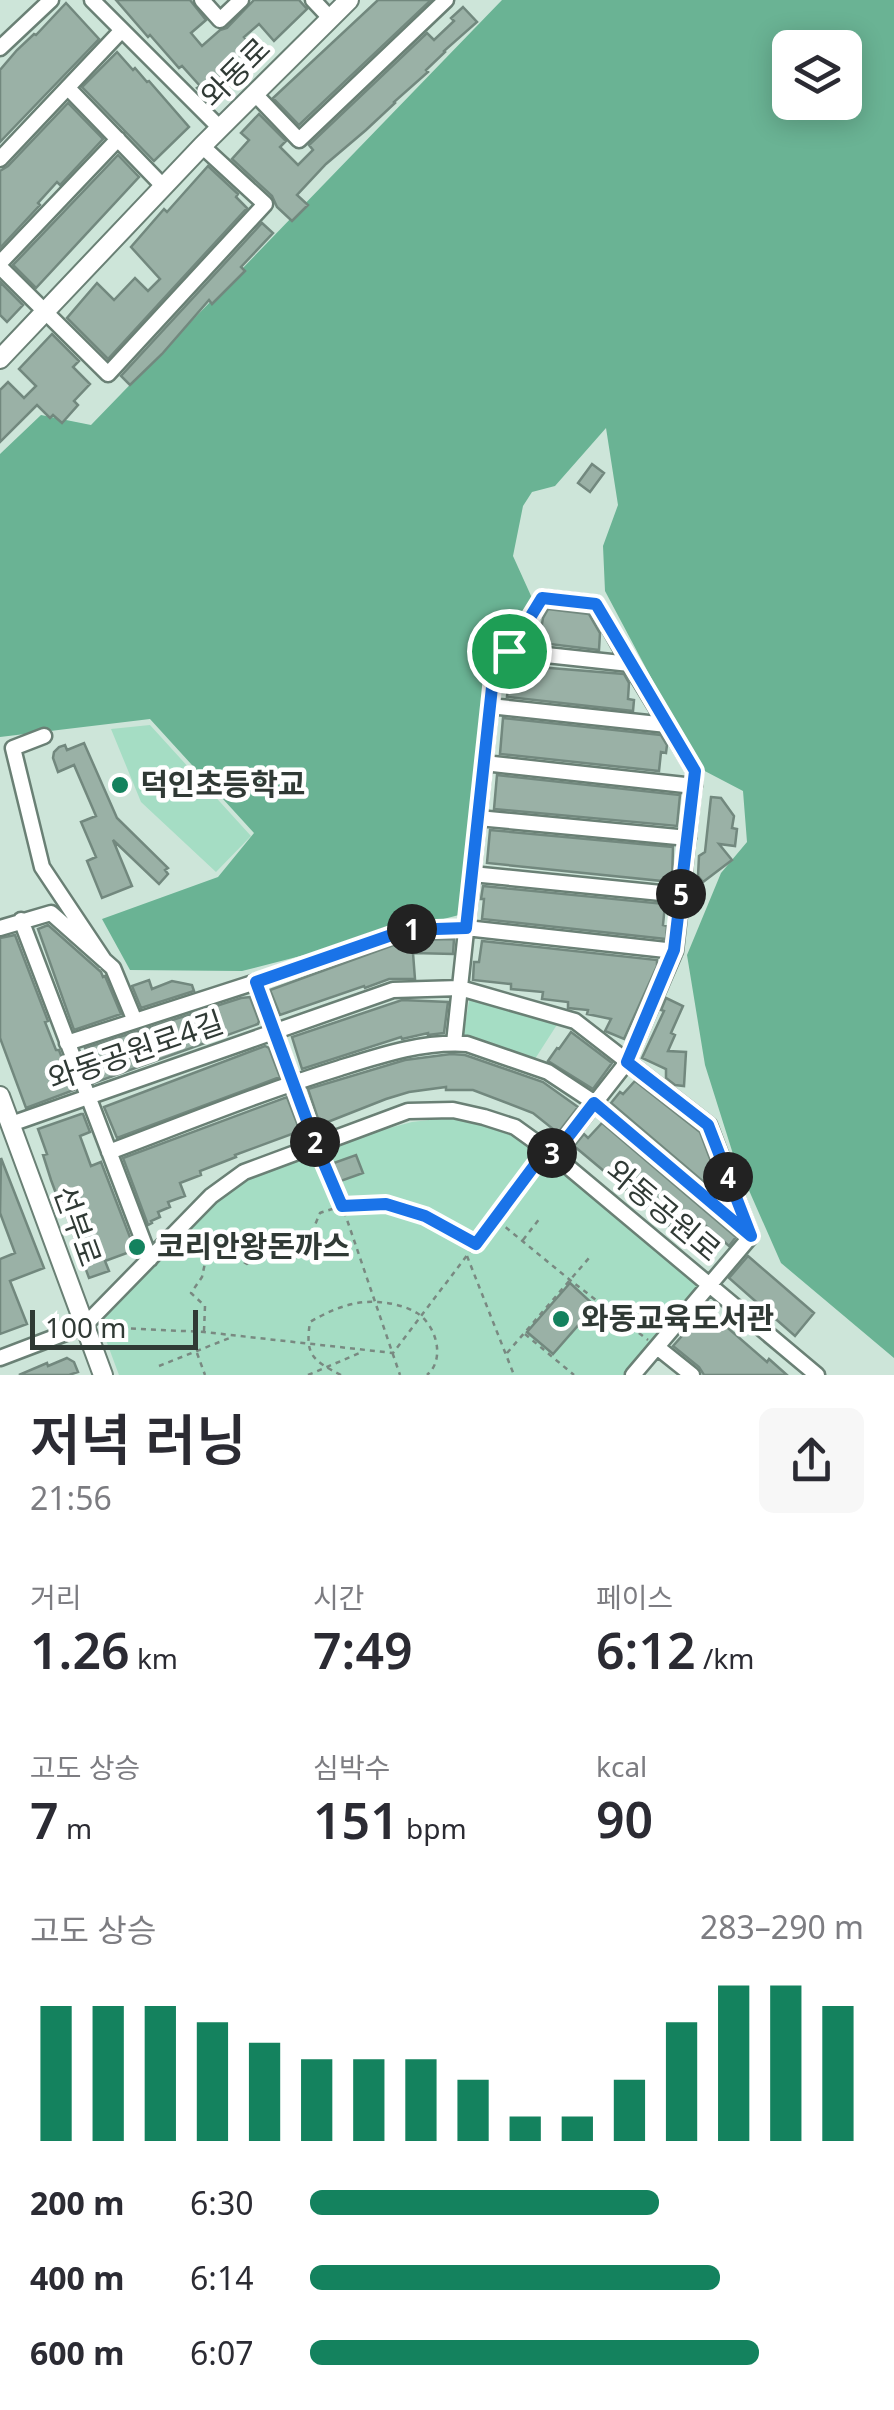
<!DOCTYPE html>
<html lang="ko">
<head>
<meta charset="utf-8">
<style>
	body { margin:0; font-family:"Noto Sans","Noto Sans KR",sans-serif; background:#f7f7f7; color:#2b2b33; height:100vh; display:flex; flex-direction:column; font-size:38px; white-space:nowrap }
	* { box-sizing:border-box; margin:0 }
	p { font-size:32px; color:#7c7c81 }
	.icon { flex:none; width:55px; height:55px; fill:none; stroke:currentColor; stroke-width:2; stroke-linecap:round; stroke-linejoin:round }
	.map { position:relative; height:1375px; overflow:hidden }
	.sheet { display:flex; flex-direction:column; background:#fff; flex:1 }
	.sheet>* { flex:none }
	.tools { position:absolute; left:772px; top:30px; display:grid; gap:20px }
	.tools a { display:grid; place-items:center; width:90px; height:90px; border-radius:15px; background:#fff; box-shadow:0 5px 25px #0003; font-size:50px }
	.scale { position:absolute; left:30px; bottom:25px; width:168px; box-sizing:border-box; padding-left:10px; border:5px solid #303a35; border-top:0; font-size:28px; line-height:35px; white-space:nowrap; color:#303a35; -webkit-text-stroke:8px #fff; paint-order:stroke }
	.pin { position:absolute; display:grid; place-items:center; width:85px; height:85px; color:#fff; margin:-42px; border:5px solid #fff; border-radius:50%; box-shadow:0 2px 10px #0007 }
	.km { position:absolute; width:50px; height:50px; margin:-25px; border-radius:50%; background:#222; color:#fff; font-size:28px; line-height:50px; text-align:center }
	.round { display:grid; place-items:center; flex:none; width:105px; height:105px; border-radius:15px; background:#f7f7f7 }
	.headline { display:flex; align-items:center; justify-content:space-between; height:170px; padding:0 30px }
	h1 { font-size:55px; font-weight:600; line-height:75px }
	.metrics { display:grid; grid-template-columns:repeat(3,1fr); gap:15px; height:170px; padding:10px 30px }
	.metrics div { display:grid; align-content:center }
	.metrics b { font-size:50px; font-weight:600 }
	.metrics small { font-size:28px; font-weight:400 }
	.metrics p { font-size:28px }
	.chart { height:280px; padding:20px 30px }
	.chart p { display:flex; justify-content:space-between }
	.chart svg { width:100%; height:180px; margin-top:10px; stroke:#14825e; stroke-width:6 }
	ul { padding:0 30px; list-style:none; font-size:32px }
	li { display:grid; grid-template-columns:160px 120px 1fr; align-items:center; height:75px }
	li i { height:25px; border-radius:12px; background:#14825e }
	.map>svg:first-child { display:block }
	.green { fill:#a5ddc4 }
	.forest { fill:#6ab394; fill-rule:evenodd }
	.building { fill:#9ab1a6; stroke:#72887e; stroke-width:2.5 }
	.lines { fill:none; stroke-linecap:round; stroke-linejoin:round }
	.minor-casing { stroke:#6a8075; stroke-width:19 }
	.major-casing { stroke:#6a8075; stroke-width:22 }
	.path { stroke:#798981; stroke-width:2.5; stroke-dasharray:5 5; stroke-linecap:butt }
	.minor { stroke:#fff; stroke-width:14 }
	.major { stroke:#fff; stroke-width:18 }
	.route-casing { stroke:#fff; stroke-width:20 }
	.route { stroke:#1a73e8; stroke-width:12 }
	.poi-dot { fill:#14825e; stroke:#fff; stroke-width:4 }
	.labels { text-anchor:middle; stroke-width:9; stroke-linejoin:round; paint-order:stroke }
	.street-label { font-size:30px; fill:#303a35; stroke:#fff }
	.poi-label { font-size:30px; font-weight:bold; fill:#303a35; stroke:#fff; text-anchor:start }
</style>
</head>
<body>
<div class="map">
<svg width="894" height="1375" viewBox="0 0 894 1375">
	<rect width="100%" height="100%" fill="#cde5d9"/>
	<path class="green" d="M150,725L251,836L216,872L141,802L111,729Z
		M472,999L526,1004L560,1020L533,1062L463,1037L469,1001Z
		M445,1118L497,1125L534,1147L702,1281L625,1375H119L94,1308L236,1185L272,1166L378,1131L412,1122Z"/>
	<path class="forest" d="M502,0H894V1358L781,1263L733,1154L705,1065L687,955L721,873L747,842L743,791L699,768L605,591L603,546L618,505L606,428L555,486L532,492L523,506L513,556L532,598L485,671L459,915L242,971L130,970L102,919L218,877L254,833L150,719L0,737V454L41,415L91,425ZM790,48H845V102H790Z"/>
	<path class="building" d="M116,0H190L206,20L191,33L202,46L220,30L227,28L254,0H299L307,9L274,41L259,24L244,37L261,56L232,82L229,78L207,99L197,88L200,86L182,66L179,68L150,35L148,37Z
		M378,0H431L299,125L273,98Z
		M66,3L99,39L0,142V70L17,50L34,34L36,35Z
		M463,7L477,22L444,51L445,52L426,70L428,72L394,102L395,103L366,130L326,164L297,195L308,205L292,221L277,207L272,196L232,159L249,140L241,133L259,114L286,141L280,147L298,165L313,150L309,145L427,33L434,40L454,21L451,18Z
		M117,52L133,70L135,68L147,82L149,81L189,127L154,161L82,87Z
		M68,103L103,139L60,185L57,182L38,203L40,205L0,248V171L8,166Z
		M118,155L139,177L36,288L13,265Z
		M208,166L238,194L236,197L247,208L108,359L67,318L97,283L114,300L135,278L148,291L160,279L131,247L164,209L167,212Z
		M262,223L273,233L241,267L245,271L212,304L209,300L162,354L130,385L121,376Z
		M0,282L23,305L7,322L0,315Z
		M52,334L79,361L73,367L90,384L74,401L78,405L62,423L53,415L50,418L37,405L0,442V390L8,382L24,398L36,386L19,369Z
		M592,464L604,473L590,492L578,483Z
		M548,609L589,614L600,633L599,650L533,642L534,631L539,624H542L543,618Z
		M513,665L624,674L629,683L628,699L634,700L633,711L507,697L508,685L512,686Z
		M503,718L661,735L667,745L666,753L661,752L659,771L500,754Z
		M84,743L117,818L168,868L165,870L168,874L159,884L113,840L132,886L102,898L87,861L96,857L81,822L96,816L74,765L58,772L53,758L54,752L59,747L65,745L67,750Z
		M497,775L680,795L677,826L494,809Z
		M711,797L721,798L734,816L732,828L737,829L735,846L719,844L732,860L703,882L698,876L699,856L705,852Z
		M490,830L673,847L672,882L487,863Z
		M483,886L665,904L663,925L667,926L666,939L482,919L484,899H481Z
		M48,925L101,972L103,977L105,976L121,1014L74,1030L38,929Z
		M15,935L48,1021L45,1022L56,1050H59L74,1090L26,1108L0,1038V938Z
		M454,939L453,954L413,953L415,979H389L365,988L364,986L280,1015L270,990L399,943L413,940Z
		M482,941L657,960V966L624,1039L605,1031L611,1019L587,1014L588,1010L568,1008V1002L542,999L543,992L511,989V984L473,980L474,962H479Z
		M149,980L152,989L172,981L192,985L194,991L141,1008L132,986Z
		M250,997L259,1021L258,1024L94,1083L90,1071L93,1070L85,1048L241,998Z
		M666,998L683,1006L671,1033L675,1035L668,1051L686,1052L684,1086L675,1085L666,1078V1069L642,1058L664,1011L661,1010Z
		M402,1000L448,1002L444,1033L428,1035V1033L402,1039L401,1037L302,1069L292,1037Z
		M571,1032L612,1063L593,1089L548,1061L557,1048L559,1049Z
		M265,1046L269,1048L280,1077L117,1138L104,1107Z
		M451,1054L465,1055L543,1082L578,1107L558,1133L533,1113L473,1090H446V1087L409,1092L386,1099L320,1125L308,1089L405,1060Z
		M635,1081L700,1132L726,1201L611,1103L620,1092L623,1094Z
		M287,1097L300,1131L235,1155L236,1157L200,1171L201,1175L180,1183L185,1196L168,1202L170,1207L158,1212L160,1217L151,1221L152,1223L148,1225L123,1158Z
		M81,1114H83L90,1132L80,1136L91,1166L101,1162L135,1250L105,1261L109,1271L89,1278L60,1198L58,1199L51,1180L43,1155L47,1154L38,1129Z
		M602,1123L736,1237L729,1246L705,1225L690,1243L574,1146L584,1134L588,1138Z
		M356,1155L363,1173L338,1182L331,1164Z
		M1,1158L44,1268L10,1281L27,1324L0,1334V1259L15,1253L0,1213Z
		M748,1256L814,1313L795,1336L729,1278Z
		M570,1283L595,1306L553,1354L527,1332Z
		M706,1309L767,1362L769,1359L787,1375H704L699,1367L673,1346Z
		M67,1358L74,1362L78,1372L69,1375H19L47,1363L48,1366Z"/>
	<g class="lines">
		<defs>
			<path id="minor" d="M92,0L220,128
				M202,0L220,20L241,0
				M313,0L330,18
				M0,48L51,0
				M68,88L163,186
				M254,93L299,140L446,0
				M0,159L122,30
				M0,263L118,139
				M0,267L108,374L265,204L202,146
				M509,651L543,598L596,604L630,664
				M490,706L667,725
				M44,736L13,748L42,867L104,960
				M484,763L694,786
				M478,818L688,838
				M472,874L681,895
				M21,920L150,1259
				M0,928L51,913L113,968L135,1021
				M256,982L316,1145
				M67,1043L256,982L405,930L466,928L675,951
				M454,1043L493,679L509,651L630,664L695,771L675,951L627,1062L554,1155
				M11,1124L393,990L460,988L575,1021L709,1125L751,1236L633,1375
				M109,1152C186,1123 262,1092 340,1068C381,1055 423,1041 467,1044L548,1072L595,1103L748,1233
				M657,1347L692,1375
				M0,1358L84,1326L211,1196L244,1172L408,1111L453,1110L484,1117L515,1127L554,1155L817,1375"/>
			<path id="major" d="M0,359L202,146L349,0
				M0,1096L103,1375"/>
		</defs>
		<use href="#minor" class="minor-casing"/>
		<use href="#major" class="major-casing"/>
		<path class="path" d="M321,1156L342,1205L400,1375
			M498,1221L570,1280L648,1340
			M523,1240L540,1218
			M467,1256L514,1375
			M101,1327L204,1332L393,1353L540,1159
			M204,1331L205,1306L191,1293L202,1277L205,1263L232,1255L247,1264L261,1249L309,1239L320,1213C383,1190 422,1214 476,1244
			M525,1334L574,1375
			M197,1353L205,1375
			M507,1353L589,1258
			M159,1366L232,1337
			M308,1375L362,1352
			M341,1375C312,1360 305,1355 310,1322C330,1310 354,1300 378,1302C391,1303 406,1306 417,1313C436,1325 446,1359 427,1375"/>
		<use href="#minor" class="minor"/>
		<use href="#major" class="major"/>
	</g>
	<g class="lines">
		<defs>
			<path id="route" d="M542,598L596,604L695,771L674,950L627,1062L708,1125L751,1236L594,1103L554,1155L546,1150L476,1244L425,1216L386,1204L342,1206L316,1145L256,982L406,930L466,928L493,678Z"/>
		</defs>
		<use href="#route" class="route-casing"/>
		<use href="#route" class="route"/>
	</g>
	<g class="poi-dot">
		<circle cx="120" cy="785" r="10"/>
		<circle cx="137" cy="1247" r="10"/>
		<circle cx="561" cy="1319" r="10"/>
	</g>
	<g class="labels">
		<g class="street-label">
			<text transform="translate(236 73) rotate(-45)" y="10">와동로</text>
			<text transform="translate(136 1051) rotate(-19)" y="10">와동공원로4길</text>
			<text transform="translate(663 1211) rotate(40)" y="10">와동공원로</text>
			<text transform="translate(77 1226) rotate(70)" y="10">선부로</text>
		</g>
		<g class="poi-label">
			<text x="140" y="795">덕인초등학교</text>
			<text x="157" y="1257">코리안왕돈까스</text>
			<text x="581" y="1329">와동교육도서관</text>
		</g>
	</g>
</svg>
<div class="tools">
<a><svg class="icon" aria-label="layers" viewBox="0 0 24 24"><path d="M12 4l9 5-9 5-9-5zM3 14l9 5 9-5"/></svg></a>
</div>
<div class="scale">100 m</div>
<div class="pin" style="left:509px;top:651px;background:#1e9e55"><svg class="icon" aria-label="arrive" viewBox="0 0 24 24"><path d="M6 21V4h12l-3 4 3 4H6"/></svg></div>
<b class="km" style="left:412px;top:929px">1</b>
<b class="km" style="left:315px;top:1142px">2</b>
<b class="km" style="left:552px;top:1153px">3</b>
<b class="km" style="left:728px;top:1177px">4</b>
<b class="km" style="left:681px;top:894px">5</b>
</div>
<section class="sheet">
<div class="headline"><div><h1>저녁 러닝</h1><p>21:56</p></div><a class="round"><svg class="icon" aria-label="share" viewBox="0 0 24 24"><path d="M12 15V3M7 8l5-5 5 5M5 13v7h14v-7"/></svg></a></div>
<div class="metrics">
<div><p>거리</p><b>1.26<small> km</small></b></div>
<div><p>시간</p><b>7:49</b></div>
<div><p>페이스</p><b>6:12<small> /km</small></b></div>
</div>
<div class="metrics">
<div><p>고도 상승</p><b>7<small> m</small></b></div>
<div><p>심박수</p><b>151<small> bpm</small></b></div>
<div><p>kcal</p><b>90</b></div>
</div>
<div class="chart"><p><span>고도 상승</span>283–290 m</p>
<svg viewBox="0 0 160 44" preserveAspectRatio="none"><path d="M5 44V11M15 44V11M25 44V11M35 44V15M45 44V20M55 44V24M65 44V24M75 44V24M85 44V29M95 44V38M105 44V38M115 44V29M125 44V15M135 44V6M145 44V6M155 44V11"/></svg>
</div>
<ul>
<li><b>200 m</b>6:30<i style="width:63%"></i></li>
<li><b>400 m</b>6:14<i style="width:74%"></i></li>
<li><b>600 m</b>6:07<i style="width:81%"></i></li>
</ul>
</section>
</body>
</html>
